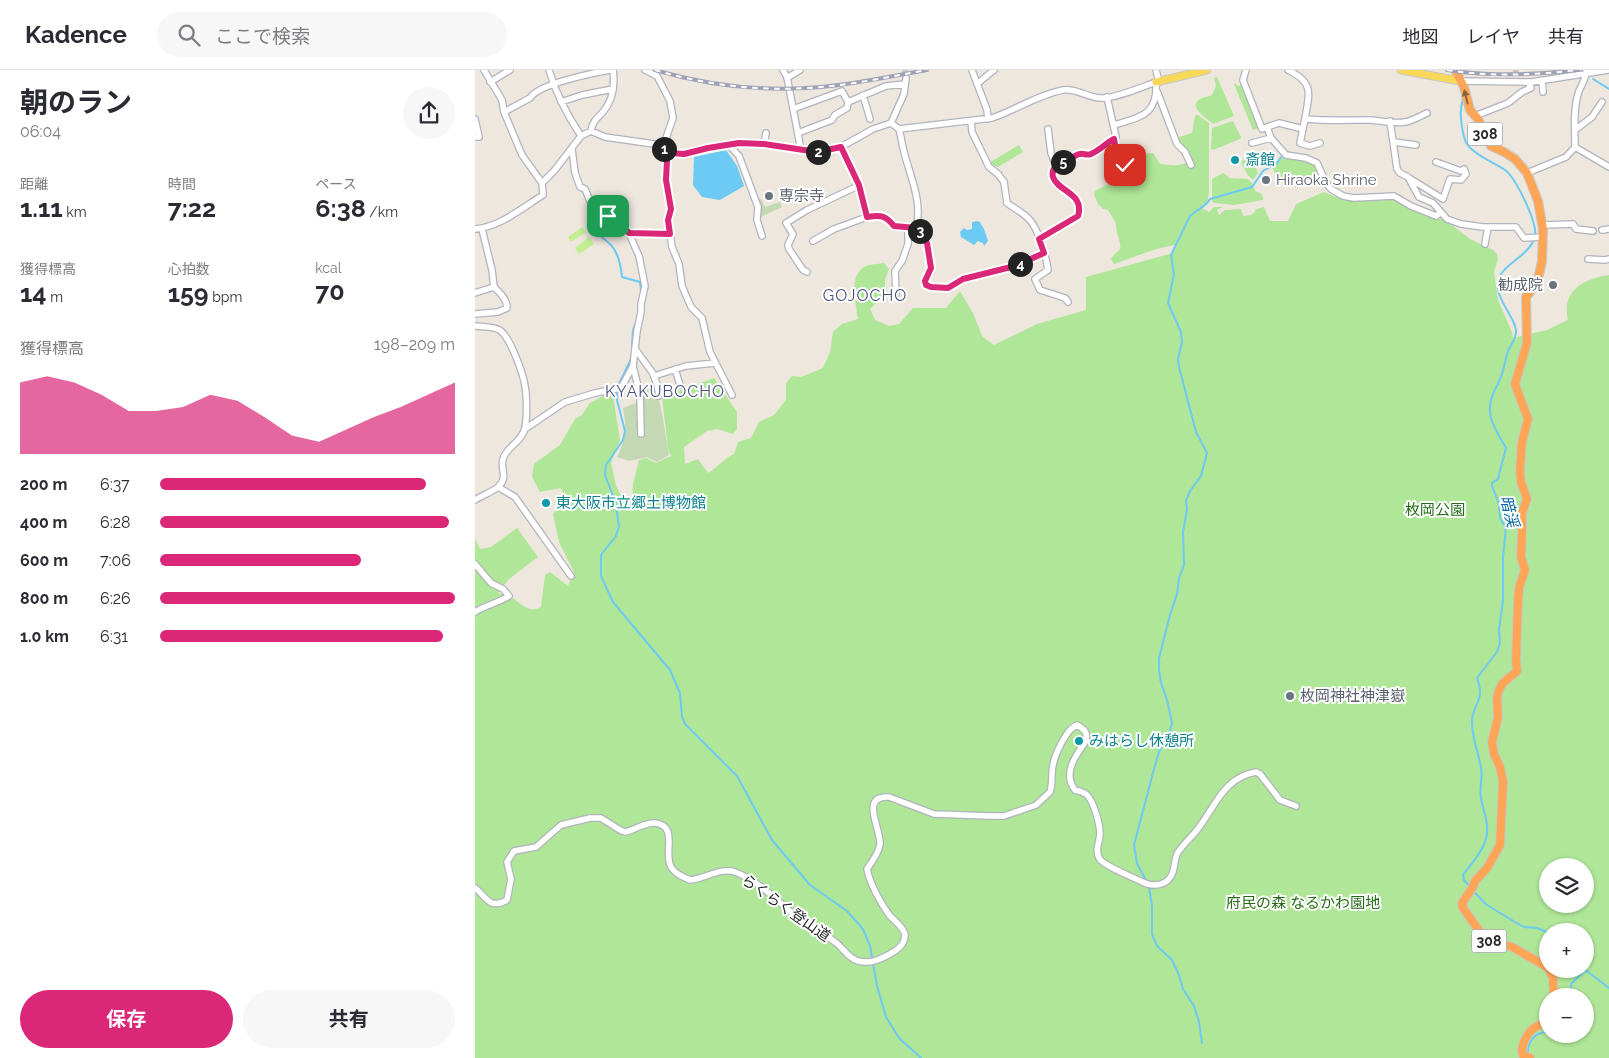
<!DOCTYPE html>
<html lang="ja">
<head>
<meta charset="utf-8">
<style>
	body { margin:0; font-family:Raleway,"Noto Sans JP",sans-serif; background:#f7f7f7; color:#2b2b33; height:100vh; display:flex; flex-direction:column; font-size:19px; white-space:nowrap }
	* { box-sizing:border-box; margin:0 }
	p { font-size:16px; color:#7c7c81 }
	.icon { flex:none; width:28px; height:28px; fill:none; stroke:currentColor; stroke-width:2; stroke-linecap:round; stroke-linejoin:round }
	.map { position:relative; flex:1; overflow:hidden }
	.drawer { display:flex; flex-direction:column; background:#fff; width:475px }
	.drawer>* { flex:none }
	.controls { position:absolute; left:1064px; top:788px; display:grid; gap:10px }
	.controls a { display:grid; place-items:center; width:55px; height:55px; border-radius:50%; background:#fff; box-shadow:0 1px 4px #0004; font-size:25px }
	.pin { position:absolute; display:grid; place-items:center; width:42px; height:42px; color:#fff; margin:-21px; border-radius:10px; box-shadow:0 2px 8px #0006 }
	.km { position:absolute; width:25px; height:25px; margin:-12px; border-radius:50%; background:#222; color:#fff; font-size:14px; line-height:25px; text-align:center }
	.round { display:grid; place-items:center; flex:none; width:52px; height:52px; border-radius:26px; background:#f7f7f7 }
	.overview { display:flex; align-items:center; justify-content:space-between; height:85px; padding:0 20px }
	h1 { font-size:28px; font-weight:700; line-height:38px }
	.stats { display:grid; grid-template-columns:repeat(3,1fr); gap:8px; height:85px; padding:5px 20px }
	.stats div { display:grid; align-content:center }
	.stats b { font-size:25px; font-weight:700 }
	.stats small { font-size:14px; font-weight:400 }
	.stats p { font-size:14px }
	.chart { height:140px; padding:10px 20px }
	.chart p { display:flex; justify-content:space-between }
	.chart svg { width:100%; height:90px; margin-top:5px; fill:#db2777; opacity:.7 }
	.primary-button { display:flex; gap:10px; margin-top:auto; padding:10px 20px }
	.primary-button a { flex:1; height:58px; border-radius:30px; background:#db2777; color:#fff; font-size:20px; font-weight:700; line-height:58px; text-align:center }
	.primary-button a+a { background:#f7f7f7; color:#2b2b33 }
	ul { padding:0 20px; list-style:none; font-size:16px }
	li { display:grid; grid-template-columns:80px 60px 1fr; align-items:center; height:38px }
	li i { height:12px; border-radius:6px; background:#db2777 }
	header { display:flex; align-items:center; gap:30px; box-sizing:border-box; height:70px; padding:0 25px; background:#fff; border-bottom:1px solid #e1e1e2 }
	header strong { font-size:24px }
	nav { display:flex; gap:28px; margin-inline-start:auto; font-size:18px }
	.search { width:350px; height:45px; background:#f7f7f7; display:flex; align-items:center; gap:12px; box-sizing:border-box; padding:0 18px; border-radius:28px; color:#7c7c81; font-size:19px }
	main { display:flex; flex:1; min-height:0 }
	.map>svg:first-child { display:block }
	.green { fill:#afe697; fill-rule:evenodd }
	.cemetery { fill:#c4d8b3 }
	.pitch { fill:#c4ee92 }
	.water { fill:#6ccaf4 }
	.lines { fill:none; stroke-linecap:round; stroke-linejoin:round }
	.stream { stroke:#6ccaf4; stroke-width:2 }
	.minor-tunnel { stroke:#c7c1b9; stroke-width:5.5; stroke-dasharray:5.5 3; stroke-linecap:butt }
	.minor-casing { stroke:#b1b3bf; stroke-width:8 }
	.major-casing { stroke:#c8c8c8; stroke-width:9 }
	.highway-casing { stroke:#c8c8c8; stroke-width:10 }
	.minor { stroke:#fff; stroke-width:5.5 }
	.major { stroke:#f7d859; stroke-width:7 }
	.highway { stroke:#ffa656; stroke-width:8 }
	.rail-casing { stroke:#9fa2b6; stroke-width:4 }
	.rail { stroke:#fff; stroke-width:2; stroke-dasharray:5.5; stroke-linecap:butt }
	.oneway { fill:#8a623e }
	.route-casing { stroke:#fff; stroke-width:10 }
	.route { stroke:#db2777; stroke-width:6 }
	.culture-dot { fill:#0f9aa8; stroke:#fff; stroke-width:2 }
	.worship-dot { fill:#6b7280; stroke:#fff; stroke-width:2 }
	.labels { text-anchor:middle; stroke-width:4; stroke-linejoin:round; paint-order:stroke }
	.shield { fill:#fff; stroke:#6b6b6b; stroke-width:1 }
	.shield-label { font-size:14px; font-weight:bold; fill:#2b2b2b }
	.culture-label { font-size:15px; fill:#0d838f; stroke:#fff; text-anchor:start }
	.worship-label { font-size:15px; fill:#5b616d; stroke:#fff; text-anchor:start }
	.park-label { font-size:15px; fill:#266c17; stroke:#fff }
	.street-label { font-size:15px; fill:#2b2b2b; stroke:#fff }
	.neighbourhood-label { font-size:16px; letter-spacing:1px; fill:#49517e; stroke:#fff }
	.water-label { font-size:16px; font-style:italic; fill:#0868a3; stroke:#fff }
</style>
</head>
<body>
<header>
<strong>Kadence</strong>
<div class="search"><svg class="icon" aria-label="search" viewBox="0 0 24 24"><circle cx="10" cy="10" r="6"/><path d="M15 15l6 6"/></svg>ここで検索</div>
<nav><a>地図</a><a>レイヤ</a><a>共有</a></nav>
</header>
<main>
<section class="drawer">
<div class="overview"><div><h1>朝のラン</h1><p>06:04</p></div><a class="round"><svg class="icon" aria-label="share" viewBox="0 0 24 24"><path d="M12 15V3M7 8l5-5 5 5M5 13v7h14v-7"/></svg></a></div>
<div class="stats">
<div><p>距離</p><b>1.11<small> km</small></b></div>
<div><p>時間</p><b>7:22</b></div>
<div><p>ペース</p><b>6:38<small> /km</small></b></div>
</div>
<div class="stats">
<div><p>獲得標高</p><b>14<small> m</small></b></div>
<div><p>心拍数</p><b>159<small> bpm</small></b></div>
<div><p>kcal</p><b>70</b></div>
</div>
<div class="chart"><p><span>獲得標高</span>198–209 m</p>
<svg viewBox="0 0 160 44" preserveAspectRatio="none"><path d="M0 44V9L10 6L20 9L30 15L40 23L50 23L60 21L70 15L80 18L90 26L100 35L110 38L120 32L130 26L140 21L150 15L160 9V44z"/></svg>
</div>
<ul>
<li><b>200 m</b>6:37<i style="width:90%"></i></li>
<li><b>400 m</b>6:28<i style="width:98%"></i></li>
<li><b>600 m</b>7:06<i style="width:68%"></i></li>
<li><b>800 m</b>6:26<i style="width:100%"></i></li>
<li><b>1.0 km</b>6:31<i style="width:96%"></i></li>
</ul>
<div class="primary-button"><a>保存</a><a>共有</a></div>
</section>
<div class="map">
<svg width="1134" height="988" viewBox="0 0 1134 988">
	<rect width="100%" height="100%" fill="#eee7dd"/>
	<path class="green" d="M742,7L759,46L738,54C733,49 712,37 725,29C728,27 733,27 737,25L741,16L739,8Z
		M760,13L763,16L768,15L785,58L778,60L759,14Z
		M723,45L734,53V123L732,133L716,144L700,175L681,179L639,194L636,189C638,185 643,182 645,179C647,174 640,162 641,153L633,140L628,139L623,134L619,124L620,121L648,106L647,96C656,88 665,83 678,83L685,94C697,95 704,97 715,91L702,72L701,68L717,63L720,46Z
		M758,51L766,67L765,69L738,80L736,79L737,58Z
		M544,75L548,82L523,97L514,93Z
		M774,86L776,87L783,103L778,110L772,104L766,92Z
		M808,87C820,88 834,88 843,98L842,103L818,113L803,110L797,97Z
		M748,103L755,108L773,109L777,113L780,121L787,124L788,130L759,135L739,133L737,131V109Z
		M849,122L864,128H917L947,144L962,148L969,149L995,169L1018,180L1022,184L1023,189L1019,202L1023,230L1037,262L1038,268L1072,260L1093,250C1086,221 1108,209 1134,205V988H0V468L5,479L16,477L42,458L63,487L34,509L23,523C27,524 32,526 36,527C46,533 53,544 66,537L70,505L75,502L93,516L99,502L84,472L78,444L90,431L86,418L65,422L57,407L59,394L85,375L100,349L107,345L115,333L132,324L138,326L145,370L136,393L141,416L150,433L157,435L158,414L164,390L171,388L181,393L196,386L193,378L187,327L239,308L262,342V359L258,364L242,359L232,361L209,377L210,394L223,389L233,403C242,398 249,388 259,384L263,372L276,368L284,352L299,345L311,330V313L317,306L326,307L348,298L355,282L358,262L367,254L383,249C381,233 373,208 389,197C394,194 403,194 409,193L414,199L410,210V225L395,239L400,250L414,256L424,254L438,238H471L485,221L498,243L507,266L519,275L562,254L611,240V207L698,183L716,145L727,138L734,142L739,137H748L742,140L744,145L750,140L766,139L768,146L776,145L780,142L781,139L789,137L795,151H813L821,134ZM1072,796H1110V834H1072ZM1072,861H1110V899H1072ZM1072,926H1110V964H1072Z"/>
	<path class="cemetery" d="M286,129L290,137L305,132L307,137L286,147V139L282,130Z
		M181,317L187,344L194,385L182,392L172,387L154,391L142,387C151,368 152,358 148,338L166,331L167,320Z"/>
	<path class="pitch" d="M107,157L111,162L96,172L93,167Z
		M114,167L119,174L104,184L100,178Z"/>
	<path class="water" d="M251,80L262,96L269,116L245,130L227,127L218,115L219,87Z
		M504,151L509,159L513,171L509,176L508,173L503,171L499,175L486,167L485,162L489,158L492,160L497,159V152Z"/>
	<g class="lines">
		<path class="stream" d="M1118,9L1134,19
			M988,25C988,31 986,35 986,40C985,48 988,68 992,74C999,85 1020,93 1030,100C1041,108 1062,152 1060,165
			M116,139C112,160 121,161 135,174C143,182 146,196 147,207L165,212L166,221
			M157,277L158,260L162,250
			M143,316L156,289
			M142,321V330L150,361L148,370L131,395L130,405L140,431L144,456L141,466L126,485V506L138,532L195,600L205,623L207,647L210,654L262,706L297,770L335,815L372,841L388,859L395,876L402,916L411,947L424,968L446,988
			M672,812L662,794L659,775L679,699L684,682L694,665L697,653L692,630L686,613L684,600V588L695,545L702,524L704,508L709,495L708,462L712,439L711,431L715,421L726,406L732,383L721,362L704,297L703,289L707,272L706,262L693,233L699,204L696,185L715,146C721,140 731,137 735,129L777,117L788,101L802,93L806,87
			M674,817L677,836V864L682,876L697,890L704,905L708,919L719,936L724,952L727,973
			M995,817L989,810L988,805C996,794 1007,783 1011,769C1015,755 1008,741 1006,728C1004,718 1008,707 1006,697C1003,682 997,668 997,652C997,633 1011,632 1002,608L1022,582L1025,573L1024,559L1028,531V487L1031,458L1025,448L1024,434L1017,416V413L1023,409L1024,405L1031,378C1021,360 1009,345 1018,324C1020,318 1024,313 1026,307C1029,299 1030,290 1033,281C1036,274 1042,268 1041,260C1039,244 1016,226 1025,206C1031,193 1051,187 1059,170
			M998,821L1012,835L1040,852L1049,857L1062,858L1072,862
			M1109,899L1134,918
			M1097,926L1096,914L1110,900
			M1053,983C1052,971 1061,962 1072,962"/>
		<path class="minor-tunnel" d="M430,0L431,8
			M1040,0L1043,7"/>
		<defs>
			<path id="minor" d="M74,0C81,24 92,45 106,66
				M170,0L182,6L195,31L198,48L190,71L188,79L192,90L191,110L196,139L193,150L197,177L204,194L207,216L216,237L227,248L235,282L257,325
				M308,0L312,7L326,80
				M497,0L512,40L513,49
				M681,0L684,12
				M771,0L768,10L787,59L792,57L796,68L811,85L831,88L842,93L851,113L856,119L868,126L879,128L919,126L936,136L961,146L966,142
				M813,0C840,13 834,24 830,49C852,51 874,50 896,50C907,51 920,54 930,52C938,51 945,46 952,43
				M312,8L325,0
				M1067,10L1068,22
				M985,11L1057,12L1133,0
				M15,12L35,0
				M502,14L519,0
				M682,21L702,74L710,82L716,95
				M388,25L395,49
				M86,32L107,25L138,19
				M318,39L367,21L373,32L411,16L430,14
				M29,42L55,28C63,14 118,3 135,0
				M1000,46L1033,33L1047,22L1056,18L1053,12
				M0,49L4,67H0
				M830,49L825,73L835,76L845,73
				M496,51L497,62L514,97L523,104L529,112L532,133C539,138 548,143 554,149C564,160 571,186 573,200L560,209L565,220L590,228L593,232
				M915,51L922,99L925,103L933,107L944,127L958,133L972,149L986,154L1008,157H1041L1049,168L1068,167
				M416,53L429,24L431,8
				M792,57L804,53L828,59
				M424,59C426,66 427,74 429,82C435,106 448,132 441,158
				M573,59L576,83L581,96
				M1100,60L1117,47L1127,32
				M116,61C117,52 122,48 128,42C138,30 140,14 138,0
				M323,63L357,50L360,45L372,38L373,32
				M639,69L641,82L650,95
				M919,72L941,75
				M777,73L796,68
				M254,75L264,86L283,137L282,150L287,166
				M289,75L291,63
				M366,77L385,115L392,147C406,145 410,145 419,157L433,158V174L427,191L420,201L421,224
				M1100,77L1134,97
				M97,79L100,103L105,117L110,119L117,136L126,146H133L153,161L164,186L170,216L166,234V242L162,261L158,296L165,325L166,364
				M1052,103L1091,87L1100,77C1100,60 1098,40 1103,24C1105,16 1111,10 1111,2
				M934,108L968,129L975,109L986,110L991,104L989,99L986,101L961,92
				M67,113L79,101L106,66L116,61L130,67L179,74L195,83L209,85L233,78L264,73L289,75L342,82L366,77L398,59L416,53L424,59L517,48C541,40 562,25 588,20C602,18 613,28 626,28C639,29 667,17 681,12C683,46 665,47 639,55
				M1067,155L1098,154L1101,159L1118,161
				M433,158H441L452,173L456,198L450,211L451,215L456,217L473,218L488,209L541,196L569,183
				M0,159C25,157 47,138 68,125L67,113L47,85L29,42L27,30L9,0
				M7,159L17,200L19,217
				M1127,160L1134,159
				M154,163L195,164
				M564,169L603,146C609,125 583,120 577,104L579,98L582,95L605,84H615L641,67L632,27
				M338,171L359,159L392,147
				M1010,174L1013,157
				M1113,189L1130,190L1134,189
				M332,202L328,200L314,179L313,175L318,164L311,153L332,140L385,115
				M0,223L19,217C25,223 32,229 32,238L23,242L0,244
				M0,256C7,257 20,256 26,261C36,270 48,303 50,316C52,327 52,348 50,358C47,372 31,377 28,389C25,400 34,407 23,417C19,421 6,426 0,430
				M161,280L177,302L182,314L184,326
				M200,299L205,315
				M179,306L211,296L240,293
				M50,359L90,332L120,323L146,318L158,296
				M23,417L40,427L96,506
				M0,494L16,513L28,519L34,526C23,533 11,535 0,542
				M0,818C12,827 14,840 32,830L36,809L32,792L39,781L61,777L86,755L115,748H126L145,760L150,762C160,760 170,752 180,753C204,756 188,783 196,797C200,804 208,807 215,810C229,809 246,797 260,802C286,812 303,832 324,849C335,858 349,863 360,872C369,878 371,887 383,891C395,894 404,890 415,884C424,879 430,874 430,864C427,856 421,852 415,846C406,834 395,814 392,799C397,792 404,783 405,774C406,759 384,725 414,727L459,744L515,746H529L561,735L575,722C578,713 576,704 578,695C580,684 592,658 602,655C609,659 613,662 611,671C601,685 587,703 600,720C604,721 608,722 611,724C619,731 625,755 625,765C624,772 620,781 624,788C628,796 662,809 672,814C681,816 691,815 696,806C700,800 699,791 702,784C707,775 716,768 722,760C740,737 749,707 781,702L785,704L805,730L821,736"/>
			<path id="major" d="M926,0L985,11
				M681,12L732,0"/>
			<path id="highway" d="M980,0L989,17L995,40L1003,49L1016,76L1029,82L1040,89L1052,103L1063,131L1068,159L1067,191L1062,214L1051,227L1052,273L1040,314L1053,349L1047,372L1045,400L1046,412L1052,429L1047,443V465L1046,487L1050,500L1044,518L1043,531L1041,589L1042,601L1028,613L1024,620L1022,627L1023,647L1017,672L1019,684L1025,697L1028,711L1025,775L1012,798L1000,811L998,817L987,833L988,838L1010,869L1037,877L1072,897
				M1074,899L1078,909L1079,926
				M1055,988L1048,985C1045,977 1051,964 1059,958C1064,954 1069,956 1072,949"/>
		</defs>
		<use href="#minor" class="minor-casing"/>
		<use href="#major" class="major-casing"/>
		<use href="#highway" class="highway-casing"/>
		<use href="#minor" class="minor"/>
		<use href="#major" class="major"/>
		<use href="#highway" class="highway"/>
		<defs>
			<path id="rail" d="M180,0C234,16 290,22 346,17C382,14 417,6 452,0
				M972,0C1016,7 1059,5 1103,0"/>
		</defs>
		<use href="#rail" class="rail-casing"/>
		<use href="#rail" class="rail"/>
	</g>
	<defs><path id="oneway-solid" d="M-6-.8H1V-3.2L6.5 0L1 3.2V.8H-6Z" transform="scale(1.25)"/></defs>
	<use class="oneway" href="#oneway-solid" transform="translate(991 27) rotate(-104)"/>
	<g class="lines">
		<defs>
			<path id="route" d="M133,146L144,152L154,163L195,164L193,150L196,139L191,110L192,90L188,79L195,83L209,84L233,78L264,73L289,74L342,82L366,77L384,115L392,147C406,145 410,145 419,156L441,158L452,173L456,198L450,211L451,215L456,217L473,218L488,209L540,196L569,183L564,169L603,146C610,123 583,122 578,107C575,96 587,93 595,89C597,88 602,84 605,84C609,83 612,86 616,84C625,80 631,73 639,69L641,82L650,95"/>
		</defs>
		<use href="#route" class="route-casing"/>
		<use href="#route" class="route"/>
	</g>
	<g class="culture-dot">
		<circle cx="760" cy="90" r="5"/>
		<circle cx="71" cy="433" r="5"/>
		<circle cx="604" cy="671" r="5"/>
	</g>
	<g class="worship-dot">
		<circle cx="791" cy="110" r="5"/>
		<circle cx="294" cy="126" r="5"/>
		<circle cx="1078" cy="215" r="5"/>
		<circle cx="815" cy="626" r="5"/>
	</g>
	<g class="labels">
		<g class="shield">
			<rect x="992.5" y="52.5" width="35" height="23" rx="4"/>
			<rect x="996.5" y="859.5" width="35" height="23" rx="4"/>
		</g>
		<g class="shield-label">
			<text x="1010" y="69">308</text>
			<text x="1014" y="876">308</text>
		</g>
		<g class="culture-label">
			<text x="770" y="95">斎館</text>
			<text x="81" y="438">東大阪市立郷土博物館</text>
			<text x="614" y="676">みはらし休憩所</text>
		</g>
		<g class="worship-label">
			<text x="801" y="115">Hiraoka Shrine</text>
			<text x="304" y="131">専宗寺</text>
			<text x="1068" y="220" text-anchor="end">勧成院</text>
			<text x="825" y="631">枚岡神社神津嶽</text>
		</g>
		<g class="park-label">
			<text x="960" y="445">枚岡公園</text>
			<text x="828" y="838">府民の森 なるかわ園地</text>
		</g>
		<g class="street-label">
			<text transform="translate(311 838) rotate(35)" y="5">らくらく登山道</text>
		</g>
		<g class="neighbourhood-label">
			<text x="390" y="231">GOJOCHO</text>
			<text x="190" y="327">KYAKUBOCHO</text>
		</g>
		<g class="water-label">
			<text transform="translate(1035 441) rotate(76)" y="6">暗渓</text>
		</g>
	</g>
</svg>
<div class="controls">
<a><svg class="icon" aria-label="layers" viewBox="0 0 24 24"><path d="M12 4l9 5-9 5-9-5zM3 14l9 5 9-5"/></svg></a>
<a>+</a>
<a>−</a>
</div>
<div class="pin" style="left:133px;top:146px;background:#1e9e55"><svg class="icon" aria-label="arrive" viewBox="0 0 24 24"><path d="M6 21V4h12l-3 4 3 4H6"/></svg></div>
<div class="pin" style="left:650px;top:95px;background:#d93025"><svg class="icon" aria-label="check" viewBox="0 0 24 24"><path d="M5 12l5 5 9-10"/></svg></div>
<b class="km" style="left:189px;top:79px">1</b>
<b class="km" style="left:343px;top:82px">2</b>
<b class="km" style="left:445px;top:161px">3</b>
<b class="km" style="left:545px;top:194px">4</b>
<b class="km" style="left:588px;top:92px">5</b>
</div>
</main>
</body>
</html>
